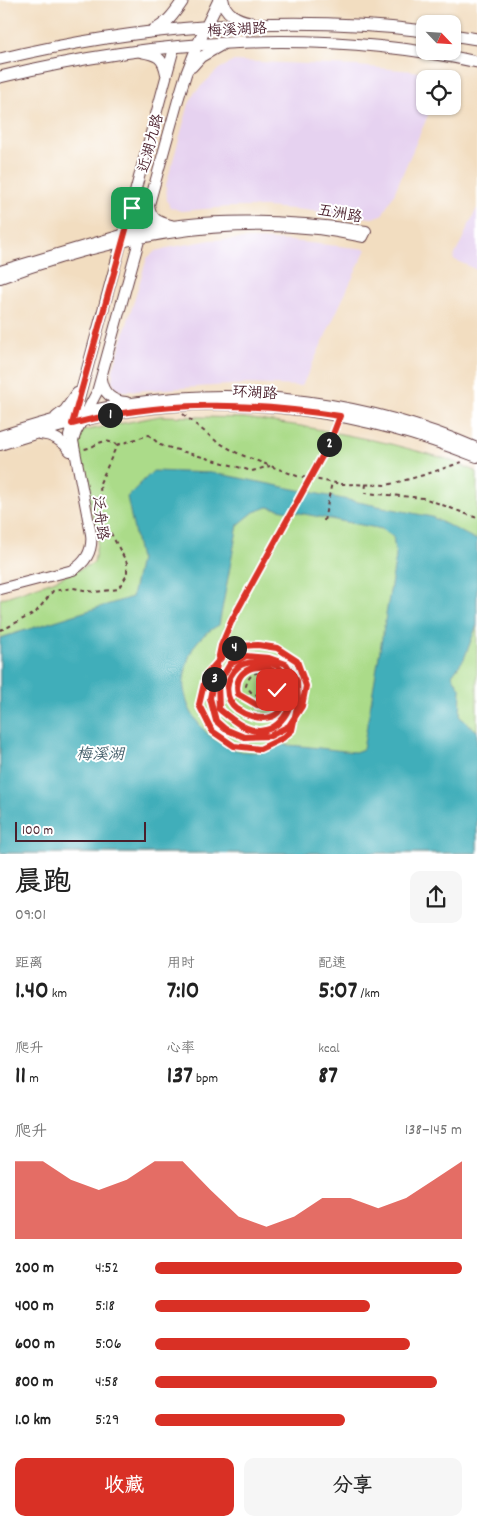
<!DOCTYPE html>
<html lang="zh">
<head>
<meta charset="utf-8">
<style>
	body { margin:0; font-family:Dekko,"LXGW WenKai TC",sans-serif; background:#f6f6f6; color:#222; height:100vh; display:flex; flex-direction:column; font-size:19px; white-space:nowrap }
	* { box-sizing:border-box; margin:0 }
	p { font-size:16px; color:#767676 }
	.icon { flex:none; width:28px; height:28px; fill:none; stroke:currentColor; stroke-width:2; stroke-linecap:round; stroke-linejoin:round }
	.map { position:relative; height:854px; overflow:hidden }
	.drawer { display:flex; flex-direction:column; background:#fff; flex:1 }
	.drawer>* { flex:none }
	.needle { width:32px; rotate:115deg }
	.buttons { position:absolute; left:416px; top:15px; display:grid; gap:10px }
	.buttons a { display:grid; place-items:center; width:45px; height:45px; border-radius:10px; background:#fff; box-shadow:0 1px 4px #0004; font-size:25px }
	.scale { position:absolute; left:15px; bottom:12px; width:131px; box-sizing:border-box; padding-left:5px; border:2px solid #4a1f2b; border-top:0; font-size:14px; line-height:18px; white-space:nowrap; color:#4a1f2b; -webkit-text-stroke:4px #fff; paint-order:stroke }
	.pin { position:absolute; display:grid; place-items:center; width:42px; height:42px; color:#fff; margin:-21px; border-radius:10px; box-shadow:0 2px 8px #0006 }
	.km { position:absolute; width:25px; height:25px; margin:-12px; border-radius:50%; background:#222; color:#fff; font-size:14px; line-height:25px; text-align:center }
	.round { display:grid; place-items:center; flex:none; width:52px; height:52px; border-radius:10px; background:#f6f6f6 }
	.headline { display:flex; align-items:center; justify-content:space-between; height:85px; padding:0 15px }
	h1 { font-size:28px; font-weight:800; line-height:38px }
	.figures { display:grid; grid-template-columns:repeat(3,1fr); gap:8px; height:85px; padding:5px 15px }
	.figures div { display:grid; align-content:center }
	.figures b { font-size:25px; font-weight:800 }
	.figures small { font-size:14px; font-weight:400 }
	.figures p { font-size:14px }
	.chart { height:140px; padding:10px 15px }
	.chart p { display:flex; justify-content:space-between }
	.chart svg { width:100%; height:90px; margin-top:5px; fill:#d93025; opacity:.7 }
	.cta { display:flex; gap:10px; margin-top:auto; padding:10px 15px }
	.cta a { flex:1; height:58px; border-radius:10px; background:#d93025; color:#fff; font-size:20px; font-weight:800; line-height:58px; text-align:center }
	.cta a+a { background:#f6f6f6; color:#222 }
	ul { padding:0 15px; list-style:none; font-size:16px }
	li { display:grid; grid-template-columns:80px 60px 1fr; align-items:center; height:38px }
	li i { height:12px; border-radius:6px; background:#d93025 }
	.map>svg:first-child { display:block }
	.built { fill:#e6d2f0 }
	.green { fill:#abdb89; stroke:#7a7d5a }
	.water { fill:#3faeba; stroke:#446672; fill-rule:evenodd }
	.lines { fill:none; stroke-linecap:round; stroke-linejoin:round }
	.secondary-casing { stroke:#633c41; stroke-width:12 }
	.primary-casing { stroke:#633c41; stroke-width:13 }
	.path { stroke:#633c41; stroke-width:2; stroke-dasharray:4 4; stroke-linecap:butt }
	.secondary { stroke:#fff; stroke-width:10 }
	.primary { stroke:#fff; stroke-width:11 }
	.path-bridge { stroke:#633c41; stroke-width:2; stroke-dasharray:4 4; stroke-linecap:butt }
	.route-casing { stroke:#fff; stroke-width:10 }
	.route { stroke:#d93025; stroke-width:6 }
	.labels { text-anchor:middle; stroke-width:4; stroke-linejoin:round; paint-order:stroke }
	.street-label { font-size:15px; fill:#4a1f2b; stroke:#fff }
	.water-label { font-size:16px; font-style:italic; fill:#455f6b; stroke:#fff }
</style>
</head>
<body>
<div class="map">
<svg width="477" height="854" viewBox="0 0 477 854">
	<rect width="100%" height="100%" fill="#fff"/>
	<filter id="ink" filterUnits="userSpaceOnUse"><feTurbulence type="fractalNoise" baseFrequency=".02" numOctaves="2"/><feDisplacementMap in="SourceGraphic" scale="10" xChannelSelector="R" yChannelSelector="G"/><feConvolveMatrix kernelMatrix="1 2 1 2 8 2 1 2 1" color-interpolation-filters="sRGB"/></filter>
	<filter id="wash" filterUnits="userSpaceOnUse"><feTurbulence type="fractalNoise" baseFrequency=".0096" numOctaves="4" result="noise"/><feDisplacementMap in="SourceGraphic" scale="20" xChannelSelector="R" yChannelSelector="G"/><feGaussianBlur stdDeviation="1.12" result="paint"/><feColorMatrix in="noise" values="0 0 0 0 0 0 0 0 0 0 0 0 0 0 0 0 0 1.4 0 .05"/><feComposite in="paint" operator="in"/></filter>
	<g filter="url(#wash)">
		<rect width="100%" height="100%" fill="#f2ddc0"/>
		<path class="built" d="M234,61L357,66L413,71L422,73L430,79H425V106H432L393,196L382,215L372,218L305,210L266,207H229L181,211L170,207L167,201L166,185L189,104L195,92L219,69Z
			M477,208V270L453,259Z
			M254,239L291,241L366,249L302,386L245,384L134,391H122L116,387L112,381L113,370L147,258L156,251L167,248L211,240Z"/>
		<path class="green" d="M160,416L244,418L301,426L387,443L447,459L477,472V853H0V599L53,581L94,563L98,538L76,446L83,431Z"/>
		<path class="water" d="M153,471L215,473L432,517L477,540V625L464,659L452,675L461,690L460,717L477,731V853H0V638L132,597L140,559L127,497ZM268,507L382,529L393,537L396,556L363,749L355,752C332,750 309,746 286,745C280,744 274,749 268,751C264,752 258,752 253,752C223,753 196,729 187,702C185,694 183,688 184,680C188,652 194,639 219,625L238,525L254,512Z"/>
	</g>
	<g filter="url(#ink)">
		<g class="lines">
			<defs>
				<path id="secondary" d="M141,52C157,55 163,57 166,74
					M192,67L201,57L222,45
					M149,205C151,219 158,222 171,225
					M0,271L125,234C204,216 286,219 366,231L363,237C242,209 114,236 0,278
					M101,379C103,393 112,401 126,402
					M56,417L65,410L77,393
					M40,434C53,435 62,440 70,451
					M0,436C43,422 87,409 132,403C247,385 370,402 477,448
					M69,436L174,48
					M0,445C41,432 82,419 124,412C243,392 366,413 477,457
					M0,589L73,570C86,562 93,550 91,534L73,441L76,432L97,392L178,100L186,74L197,46"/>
				<path id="primary" d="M223,0C224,13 238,20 250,22
					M152,31C166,25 174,14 182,2
					M452,35L477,39
					M197,46L219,0
					M0,59C137,26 285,14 425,31
					M0,77C154,39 321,28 477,62"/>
			</defs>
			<use href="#secondary" class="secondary-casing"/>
			<use href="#primary" class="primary-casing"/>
			<path class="path" d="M183,414L216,441L239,454L297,476L341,484L387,485L424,475L462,462
				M330,442L336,425
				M117,445L149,435L160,445L252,471L270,466
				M366,484L365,493L424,498L477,518
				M324,521L332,482
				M0,630L8,627L36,612L53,591L73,588L95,592L118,589L127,575V563L107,526L101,509L100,483L117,445C99,436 99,447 84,449"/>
			<use href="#secondary" class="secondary"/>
			<use href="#primary" class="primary"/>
			<path class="path-bridge" d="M259,696L251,692L246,686C253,655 295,683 266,706L257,705L238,694C230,666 269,657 281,679C283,684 283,690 283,694C286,724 255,722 237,709C223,698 225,678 238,667C244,662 256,662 264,663C267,663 272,663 275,665C278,666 281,670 283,672C302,688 288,725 266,730C249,735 231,719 219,709V684L230,663L246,655L269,658L286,664L297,681L298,702L292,730L283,737L260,749L234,746L212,731L199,705L206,675L227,650L240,646L258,645L277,648L297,661L306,686L302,706L289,726L270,736L244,737L225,729L217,721L210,698L221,646L232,620L330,442"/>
		</g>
	</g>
	<g class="lines" filter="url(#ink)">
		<defs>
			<path id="route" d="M132,208L72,424C160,400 250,402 340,416L330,442L232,620L221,646L210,698L216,721L225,729L244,737L270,736L289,726L302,706L306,686L297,661L277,648L258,645L240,646L228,650L206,675L199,705L212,731L234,746L260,749L283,738L292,730L298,702L297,681L286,664L269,658L246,656L230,664L218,684L219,709C231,719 249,735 266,730C288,725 302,688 284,672C281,670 278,666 275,665C272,663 267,663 264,663C256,662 244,662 238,667C225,678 223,698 237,709C255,722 286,724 283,694C283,690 283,684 281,680C269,657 231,666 238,694L257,705L266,706L274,699L277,690"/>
		</defs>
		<use href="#route" class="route-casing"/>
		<use href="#route" class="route"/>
	</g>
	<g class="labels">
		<g class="street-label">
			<text transform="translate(237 29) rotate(-3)" y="5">梅溪湖路</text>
			<text transform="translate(150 143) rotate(-75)" y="5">近湖九路</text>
			<text transform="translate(340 213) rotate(10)" y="5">五洲路</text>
			<text transform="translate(255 392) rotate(3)" y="5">环湖路</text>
			<text transform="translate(101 518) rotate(83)" y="5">泛舟路</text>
		</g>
		<g class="water-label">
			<text x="100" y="759">梅溪湖</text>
		</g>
	</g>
</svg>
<div class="buttons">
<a><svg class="needle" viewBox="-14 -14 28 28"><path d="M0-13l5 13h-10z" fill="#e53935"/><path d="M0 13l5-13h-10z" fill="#767676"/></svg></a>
<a><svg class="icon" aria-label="locate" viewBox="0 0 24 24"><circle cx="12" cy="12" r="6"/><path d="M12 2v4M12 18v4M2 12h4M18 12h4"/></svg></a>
</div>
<div class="scale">100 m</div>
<div class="pin" style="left:132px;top:208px;background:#1e9e55"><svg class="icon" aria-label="arrive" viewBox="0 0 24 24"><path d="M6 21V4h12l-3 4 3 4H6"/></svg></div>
<div class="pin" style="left:277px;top:690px;background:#d93025"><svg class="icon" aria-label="check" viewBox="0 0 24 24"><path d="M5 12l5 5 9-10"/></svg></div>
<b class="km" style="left:110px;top:415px">1</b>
<b class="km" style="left:329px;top:444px">2</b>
<b class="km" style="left:214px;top:679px">3</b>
<b class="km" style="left:234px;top:648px">4</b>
</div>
<section class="drawer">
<div class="headline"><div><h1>晨跑</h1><p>09:01</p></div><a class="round"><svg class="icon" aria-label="share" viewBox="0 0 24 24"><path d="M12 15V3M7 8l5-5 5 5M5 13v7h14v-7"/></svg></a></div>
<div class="figures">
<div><p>距离</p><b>1.40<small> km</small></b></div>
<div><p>用时</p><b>7:10</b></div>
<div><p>配速</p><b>5:07<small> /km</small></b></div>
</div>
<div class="figures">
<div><p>爬升</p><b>11<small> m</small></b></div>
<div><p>心率</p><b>137<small> bpm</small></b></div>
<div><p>kcal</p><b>87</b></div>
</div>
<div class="chart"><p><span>爬升</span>138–145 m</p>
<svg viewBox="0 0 160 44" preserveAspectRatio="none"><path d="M0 44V6L10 6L20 15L30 20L40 15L50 6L60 6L70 20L80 33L90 38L100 33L110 24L120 24L130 29L140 24L150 15L160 6V44z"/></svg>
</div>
<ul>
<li><b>200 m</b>4:52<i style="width:100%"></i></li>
<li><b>400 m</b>5:18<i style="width:70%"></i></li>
<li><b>600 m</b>5:06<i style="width:83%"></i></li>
<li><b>800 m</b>4:58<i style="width:92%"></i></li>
<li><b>1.0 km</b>5:29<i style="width:62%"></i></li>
</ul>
<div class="cta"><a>收藏</a><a>分享</a></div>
</section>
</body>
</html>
